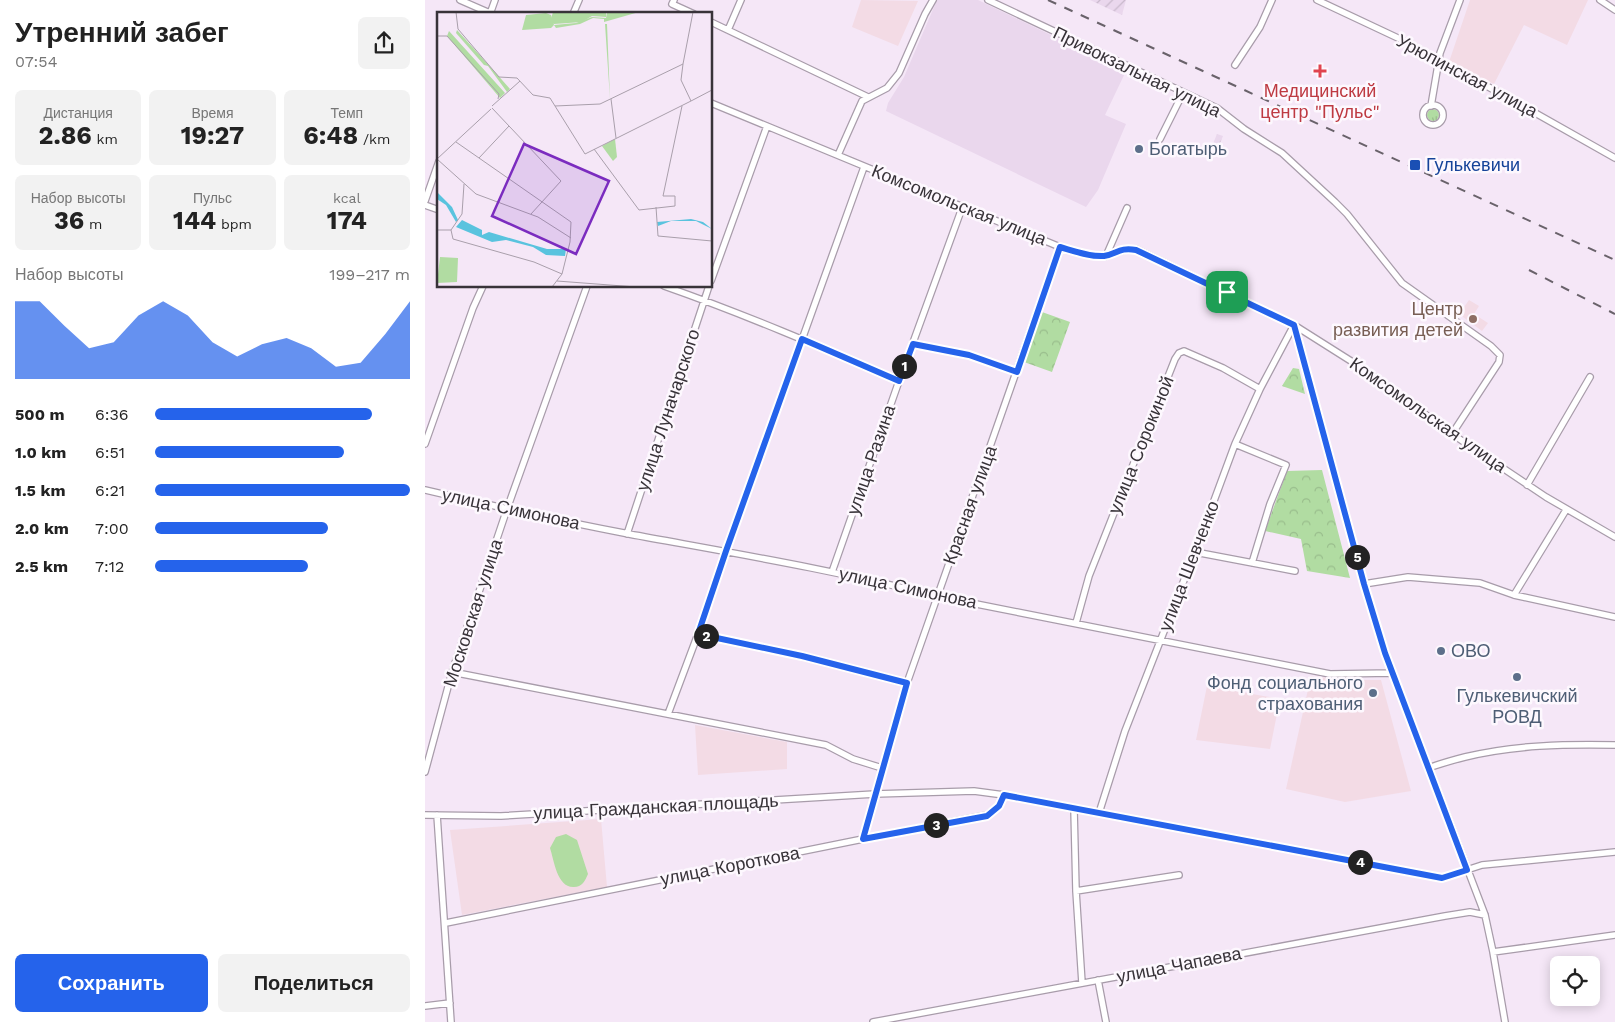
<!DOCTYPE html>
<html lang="ru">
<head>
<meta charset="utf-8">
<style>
	body { margin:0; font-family:"Work Sans",sans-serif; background:#f2f2f2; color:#222; height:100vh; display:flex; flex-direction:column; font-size:19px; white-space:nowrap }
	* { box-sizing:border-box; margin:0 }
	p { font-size:16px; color:#767676 }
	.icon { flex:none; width:28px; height:28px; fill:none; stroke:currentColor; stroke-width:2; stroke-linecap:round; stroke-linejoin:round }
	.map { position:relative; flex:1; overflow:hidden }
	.side { display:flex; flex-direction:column; background:#fff; width:425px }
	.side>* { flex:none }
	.controls { position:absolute; left:1125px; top:956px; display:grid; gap:10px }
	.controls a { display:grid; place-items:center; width:50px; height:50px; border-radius:8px; background:#fff; box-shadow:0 2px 12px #0003; font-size:25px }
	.pin { position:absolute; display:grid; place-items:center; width:42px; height:42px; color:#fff; margin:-21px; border-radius:10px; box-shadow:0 2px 8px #0006 }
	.km { position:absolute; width:25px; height:25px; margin:-12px; border-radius:50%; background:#222; color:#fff; font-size:14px; line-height:25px; text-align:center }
	.round { display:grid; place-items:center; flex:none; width:52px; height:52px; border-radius:8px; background:#f2f2f2 }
	.overview { display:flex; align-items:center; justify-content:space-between; height:85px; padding:0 15px }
	h1 { font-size:28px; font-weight:700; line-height:38px }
	.metrics { display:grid; grid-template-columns:repeat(3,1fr); gap:8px; height:85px; padding:5px 15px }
	.metrics div { display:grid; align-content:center; border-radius:8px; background:#f2f2f2; text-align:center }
	.metrics b { font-size:25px; font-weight:700 }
	.metrics small { font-size:14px; font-weight:400 }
	.metrics p { font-size:14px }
	.chart { height:140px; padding:10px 15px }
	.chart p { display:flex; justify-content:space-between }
	.chart svg { width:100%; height:90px; margin-top:5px; fill:#2563eb; opacity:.7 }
	.action { display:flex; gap:10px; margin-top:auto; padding:10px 15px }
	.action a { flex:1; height:58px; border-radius:8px; background:#2563eb; color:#fff; font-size:20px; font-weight:700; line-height:58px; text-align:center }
	.action a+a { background:#f2f2f2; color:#222 }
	ul { padding:0 15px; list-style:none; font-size:16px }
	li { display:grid; grid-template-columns:80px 60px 1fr; align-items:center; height:38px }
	li i { height:12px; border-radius:6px; background:#2563eb }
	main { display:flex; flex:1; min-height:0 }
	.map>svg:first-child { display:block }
	.built { fill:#ead7ed }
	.industrial { fill:url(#industrial-furrows) }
	.education { fill:#f3dbe5 }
	.grass { fill:url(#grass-tufts) }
	.forest { fill:url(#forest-crowns) }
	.pitch { fill:#b1dca2 }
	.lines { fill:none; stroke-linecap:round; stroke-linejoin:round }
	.minor-casing { stroke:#a89caa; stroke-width:8 }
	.minor { stroke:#fff; stroke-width:5.5 }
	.rail { stroke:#69626a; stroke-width:2; stroke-dasharray:9 9; stroke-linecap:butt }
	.route-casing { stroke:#fff; stroke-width:10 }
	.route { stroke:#2563eb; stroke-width:6 }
	.health-dot { fill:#e0444e; stroke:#fdf8fe; stroke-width:2 }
	.service-dot { fill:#5c6f8a; stroke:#fdf8fe; stroke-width:2 }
	.transit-dot { fill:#1a4fb4; stroke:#fdf8fe; stroke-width:2 }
	.education-dot { fill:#8d6e63; stroke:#fdf8fe; stroke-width:2 }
	.labels { text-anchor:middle; stroke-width:5; stroke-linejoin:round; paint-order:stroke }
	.street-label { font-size:18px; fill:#383339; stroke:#fdf8fe }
	.health-label { font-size:18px; fill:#be3a42; stroke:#fdf8fe }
	.service-label { font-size:18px; fill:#4e5e75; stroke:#fdf8fe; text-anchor:start }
	.transit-label { font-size:18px; fill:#164399; stroke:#fdf8fe; text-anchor:start }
	.education-label { font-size:18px; fill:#785e54; stroke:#fdf8fe; text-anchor:end }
	.inset-road { fill:none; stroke:#a99fab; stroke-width:1 }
	.view { fill:#7b2cbf; fill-opacity:0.15; stroke:#7b2cbf; stroke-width:2.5 }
	.inset-edge { fill:none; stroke:#383339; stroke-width:2.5 }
</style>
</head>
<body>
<main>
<section class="side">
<div class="overview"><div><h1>Утренний забег</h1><p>07:54</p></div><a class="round"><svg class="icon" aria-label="share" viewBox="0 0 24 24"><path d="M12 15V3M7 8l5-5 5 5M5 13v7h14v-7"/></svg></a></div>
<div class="metrics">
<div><p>Дистанция</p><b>2.86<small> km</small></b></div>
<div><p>Время</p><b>19:27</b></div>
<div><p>Темп</p><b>6:48<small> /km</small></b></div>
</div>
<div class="metrics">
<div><p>Набор высоты</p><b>36<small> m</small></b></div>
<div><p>Пульс</p><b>144<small> bpm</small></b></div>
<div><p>kcal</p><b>174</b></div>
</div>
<div class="chart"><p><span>Набор высоты</span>199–217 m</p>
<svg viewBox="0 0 160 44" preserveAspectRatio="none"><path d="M0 44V6L10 6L20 18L30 29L40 26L50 13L60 6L70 13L80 26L90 33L100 27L110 24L120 29L130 38L140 36L150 22L160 6V44z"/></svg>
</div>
<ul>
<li><b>500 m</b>6:36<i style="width:85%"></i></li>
<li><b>1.0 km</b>6:51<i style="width:74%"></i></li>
<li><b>1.5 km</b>6:21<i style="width:100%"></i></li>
<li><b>2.0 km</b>7:00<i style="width:68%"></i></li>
<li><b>2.5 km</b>7:12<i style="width:60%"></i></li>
</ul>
<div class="action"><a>Сохранить</a><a>Поделиться</a></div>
</section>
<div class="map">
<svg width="1190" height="1022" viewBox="0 0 1190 1022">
	<defs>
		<pattern id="industrial-furrows" width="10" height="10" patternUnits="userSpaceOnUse" patternTransform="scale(1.25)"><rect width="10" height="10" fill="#ead7ed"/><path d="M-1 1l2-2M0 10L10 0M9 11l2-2" fill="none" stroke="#c9b9cc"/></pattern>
		<pattern id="grass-tufts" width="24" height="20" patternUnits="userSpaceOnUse" patternTransform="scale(1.25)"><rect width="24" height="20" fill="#b1dca2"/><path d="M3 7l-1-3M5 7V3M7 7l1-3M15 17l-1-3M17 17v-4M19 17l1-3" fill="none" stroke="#99bd8c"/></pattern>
		<pattern id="forest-crowns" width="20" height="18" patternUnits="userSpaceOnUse" patternTransform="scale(1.25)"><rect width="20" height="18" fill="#b1dca2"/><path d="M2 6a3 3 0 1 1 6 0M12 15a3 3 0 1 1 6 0" fill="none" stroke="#99bd8c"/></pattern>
	</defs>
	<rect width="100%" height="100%" fill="#f5e7f7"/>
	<path class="built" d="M512,0H553L701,71L680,115L701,124L673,190L661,207L461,111L463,103L479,77Z"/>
	<path class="industrial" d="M665,0H701L697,15Z
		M792,134L798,136L791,153L785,151Z"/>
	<path class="education" d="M436,0L493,1L473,46L427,27Z
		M1045,0H1163L1142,45L1099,25L1069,84L1024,62Z
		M1044,300L1054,306L1049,314L1063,323L1057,331L1034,314Z
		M886,676L923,680H956L986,791L920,802L861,789Z
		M782,686L855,699L845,749L771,740Z
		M270,725L362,742V769L273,775Z
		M176,819L182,887L37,915L25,830Z"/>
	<path class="grass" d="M1002 115a6 6 0 1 1 12 0a6 6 0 1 1-12 0Z"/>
	<path class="forest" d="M617,312L645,322L627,372L599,362Z
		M868,368L874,369L880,394L857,386Z
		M897,470L925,578L882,571L876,539L840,531L862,471Z"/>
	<path class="pitch" d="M141,834L152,840L163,874C160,881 157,887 149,887C132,888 129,860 125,848L131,837Z"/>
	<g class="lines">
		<defs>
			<path id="minor" d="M35,0L67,14
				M249,0L247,4L269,14
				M563,0L792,108L819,129L857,153L910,202L922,214L977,283L1066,346L1075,355L1074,362L1027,434
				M892,0L975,39L1080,96L1190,158
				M1175,0L1190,10
				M65,14L70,0
				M148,14L154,0
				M286,22L443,97
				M303,30L316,0
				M810,65L835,27L847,0
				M286,103L635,247C649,251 665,257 679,256C692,254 694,248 711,249L869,325L937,368L1027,434L1121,497L1190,537
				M998 115a10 10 0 1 1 20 0a10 10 0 1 1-20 0Z
				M1006,106L1015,53L1035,0
				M735,139L758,93
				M413,155L437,101L462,88L474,73L500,14L508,0
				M0,201L14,161
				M0,205L14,210
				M681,256L702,208
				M286,281L342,126
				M239,286C319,314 396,347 474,381
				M869,325L939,584L960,653L1060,915L1068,952L1080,1022
				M488,344L544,355L592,372
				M0,444L48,308L58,286
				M810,444L861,465L845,504L827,563
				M1102,485L1165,377
				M0,490C68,506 135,521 204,534C307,553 410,570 511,596L905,674L967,673
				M202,534L284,286
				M770,552L870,571
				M407,572L474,381L537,208
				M939,584L983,577L1055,583L1089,595L1190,617
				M1089,595L1141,510
				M651,623L664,576L750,359L754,353L759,351L798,368L835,389
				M273,634L377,656L482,683
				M27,672L401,745L428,759L457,768
				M243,714L273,634L301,551L439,167
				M1003,768C1015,764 1028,760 1040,757C1089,745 1140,744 1190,745
				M0,772L27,672L82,509L162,286
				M649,809L651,891L657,983
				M674,813L700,731L770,552L810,444L835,389L869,325
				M0,815L76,816L450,794L549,791L579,795L701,818L1017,878L1057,865L1190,852
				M12,815L26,1022
				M438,839L482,683L635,247
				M651,891L754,875
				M21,923L438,839L562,815L574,806L579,795
				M1068,952L1190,935
				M673,980L681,1022
				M0,1006L25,1003
				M448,1022L1020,916L1045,912L1060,915"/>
		</defs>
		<use href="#minor" class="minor-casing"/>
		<use href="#minor" class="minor"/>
		<path class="rail" d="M623,0L1190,260
			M1104,270L1190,314"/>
	</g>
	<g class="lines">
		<defs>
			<path id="route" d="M635,247C649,251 665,257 679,256C692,254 694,247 711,250L869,325L939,584L960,653L1042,870L1017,878L579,795L574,806L562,816L438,839L482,683L377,656L273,634L301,551L377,339L474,381L488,344L544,355L592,372Z"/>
		</defs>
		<use href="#route" class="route-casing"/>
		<use href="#route" class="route"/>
	</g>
	<path class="health-dot" d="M892.5 63.5h5v5h5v5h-5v5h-5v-5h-5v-5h5z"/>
	<g class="service-dot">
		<circle cx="714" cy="149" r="5"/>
		<circle cx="1016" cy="651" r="5"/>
		<circle cx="1092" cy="677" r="5"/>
		<circle cx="948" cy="693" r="5"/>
	</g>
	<rect class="transit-dot" x="984" y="159" width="12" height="12" rx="2.5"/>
	<circle class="education-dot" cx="1048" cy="319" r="5"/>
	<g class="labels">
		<g class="street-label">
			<text transform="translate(712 72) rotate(26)" y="6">Привокзальная улица</text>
			<text transform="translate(1042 76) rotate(28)" y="6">Урюпинская улица</text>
			<text transform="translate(534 205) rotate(22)" y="6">Комсомольская улица</text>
			<text transform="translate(243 410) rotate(-72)" y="6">улица Луначарского</text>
			<text transform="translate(1003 415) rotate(35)" y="6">Комсомольская улица</text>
			<text transform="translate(716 445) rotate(-68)" y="6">улица Сорокиной</text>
			<text transform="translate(446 460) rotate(-71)" y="6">улица Разина</text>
			<text transform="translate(545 505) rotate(-70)" y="6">Красная улица</text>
			<text transform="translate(86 509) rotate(12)" y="6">улица Симонова</text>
			<text transform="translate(764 566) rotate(-69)" y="6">улица Шевченко</text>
			<text transform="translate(483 588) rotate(12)" y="6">улица Симонова</text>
			<text transform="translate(48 613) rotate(-72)" y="6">Московская улица</text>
			<text transform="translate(231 807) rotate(-3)" y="6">улица Гражданская площадь</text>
			<text transform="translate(305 866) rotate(-11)" y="6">улица Короткова</text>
			<text transform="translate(754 965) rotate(-11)" y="6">улица Чапаева</text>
		</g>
		<g class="health-label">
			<text x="895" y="97">Медицинский<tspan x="895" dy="21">центр "Пульс"</tspan></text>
		</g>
		<g class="service-label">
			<text x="724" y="155">Богатырь</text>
			<text x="1026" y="657">ОВО</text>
			<text x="938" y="689" text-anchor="end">Фонд социального<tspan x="938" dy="21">страхования</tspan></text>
			<text x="1092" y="702" text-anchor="middle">Гулькевичский<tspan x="1092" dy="21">РОВД</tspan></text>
		</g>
		<g class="transit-label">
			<text x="1001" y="171">Гулькевичи</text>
		</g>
		<g class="education-label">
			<text x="1038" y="315">Центр<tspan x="1038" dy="21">развития детей</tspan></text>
		</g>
	</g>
	<g transform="translate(12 12)">
		<rect width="275" height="275" fill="#f5e7f7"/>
		<path d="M170,0H202L167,10V7L156,6L143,12L119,16L117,13L139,11L155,5L169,6ZM109,1L114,3L117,13L114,16L85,18L89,3ZM168,12H170L173,87ZM20,18L58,60L73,77L70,80L51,54L47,53L19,21ZM12,19L68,81L63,86L10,24ZM3,245L21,246L20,270L0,271Z" fill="#b1dca2"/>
		<path d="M178,127L180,145L176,149L165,134Z" fill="#b1dca2"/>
		<path d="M116,0H169V5L155,4L145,10L117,12L113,10Z" fill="#b1dca2"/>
		<path d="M0,180L15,195L21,208L19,210L9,193L0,187ZM254,207L266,210L275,217L259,209H234L221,214L220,210ZM25,208L45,218V223L52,220L110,237H129L128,244L109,243L96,235L69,228L55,230L19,215Z" fill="#59c3de"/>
		<path class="inset-road" d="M19,0L21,17L62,65L80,66L96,83L113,86L118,94L163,92L246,52M0,24H10L62,82L61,87M246,52L256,0M246,52L244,68L254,89L275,78M174,87L179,126M55,94L83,69M118,94L148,142L254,89M55,96L124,169L94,202M19,130L134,210L133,230L125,262M157,137L202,198L238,194V184H226L245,94M42,146L72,114M0,147L39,182L101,205L134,226M0,147L54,97M219,195L221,224L275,229M0,218H14L16,227L97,250L125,262L115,275M14,218L25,202L27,172M120,269L199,275"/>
		<path class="view" d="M87,132L172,169L139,242L55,204Z"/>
		<rect width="275" height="275" class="inset-edge"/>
	</g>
</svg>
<div class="controls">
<a><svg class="icon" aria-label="locate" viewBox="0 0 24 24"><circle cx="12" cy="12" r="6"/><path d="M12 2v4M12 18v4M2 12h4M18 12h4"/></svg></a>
</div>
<div class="pin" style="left:802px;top:292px;background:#1e9e55"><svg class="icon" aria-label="arrive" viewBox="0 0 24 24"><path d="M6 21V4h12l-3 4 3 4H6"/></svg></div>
<b class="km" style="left:479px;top:366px">1</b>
<b class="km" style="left:281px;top:636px">2</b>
<b class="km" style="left:511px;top:825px">3</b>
<b class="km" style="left:935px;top:862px">4</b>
<b class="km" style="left:932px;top:557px">5</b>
</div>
</main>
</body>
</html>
